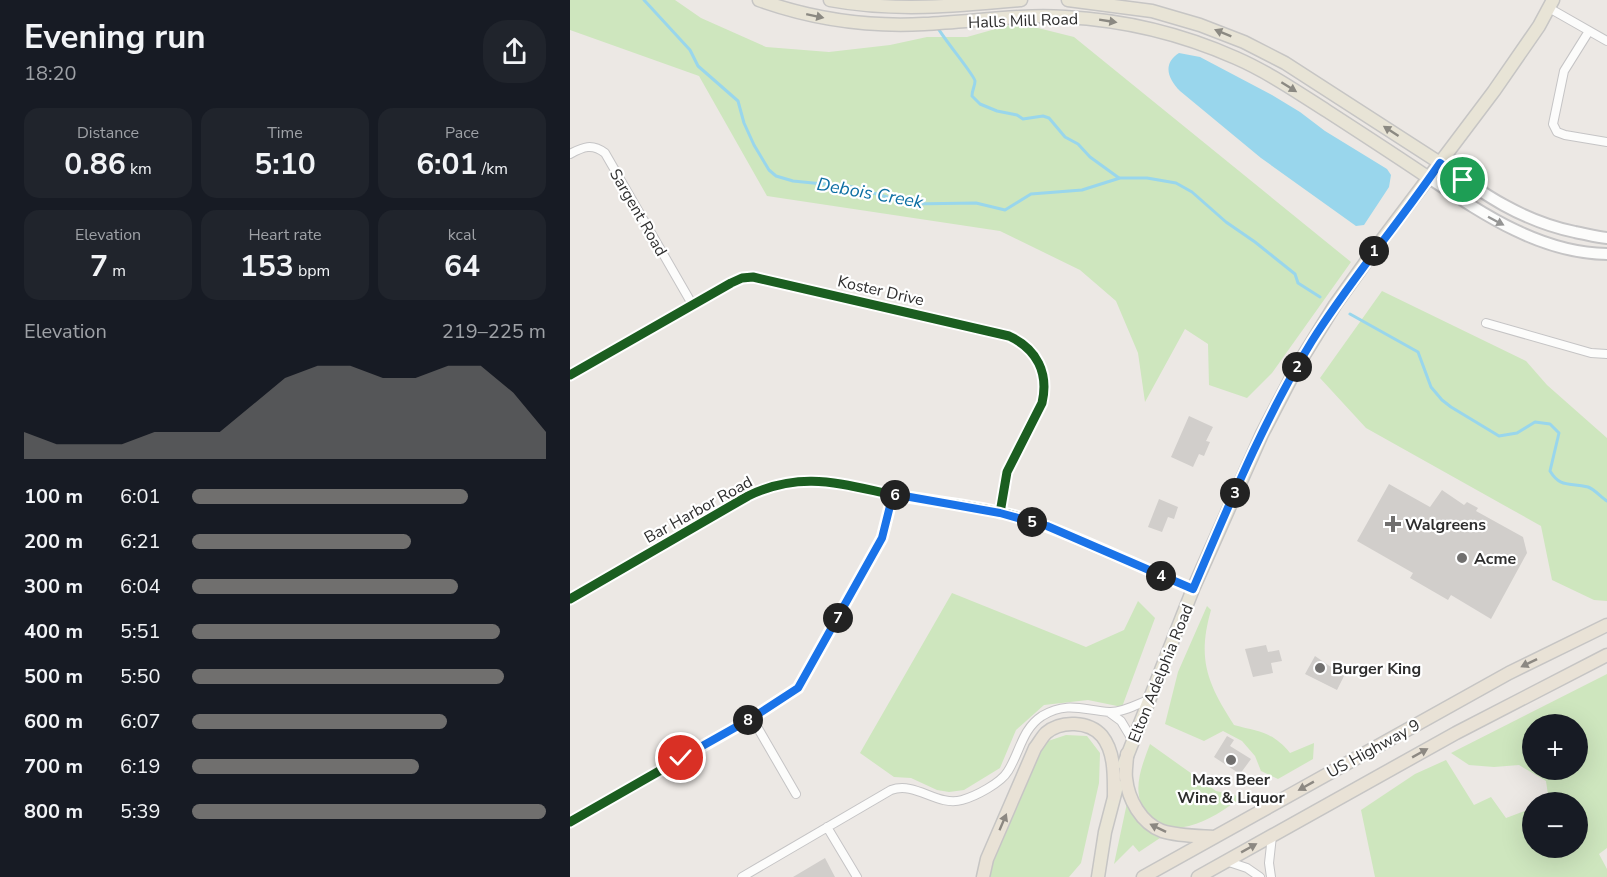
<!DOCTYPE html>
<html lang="en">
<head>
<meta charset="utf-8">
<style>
	body { margin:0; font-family:"Nunito Sans",sans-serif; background:#20242c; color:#f1f3f6; height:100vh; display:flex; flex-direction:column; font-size:22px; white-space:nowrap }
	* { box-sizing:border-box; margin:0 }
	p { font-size:20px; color:#9ea1a6 }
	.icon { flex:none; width:33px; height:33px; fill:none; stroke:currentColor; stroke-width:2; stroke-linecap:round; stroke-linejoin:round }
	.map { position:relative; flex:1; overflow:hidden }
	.details { display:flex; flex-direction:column; background:#171b24; width:570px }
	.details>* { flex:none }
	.buttons { position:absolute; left:952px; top:714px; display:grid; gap:12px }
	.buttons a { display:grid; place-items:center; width:66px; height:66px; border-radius:50%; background:#171b24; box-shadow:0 6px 24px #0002; font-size:30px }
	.pin { position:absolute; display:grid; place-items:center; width:51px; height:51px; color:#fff; margin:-26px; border:3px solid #fff; border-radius:50%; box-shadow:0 2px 6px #0007 }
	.km { position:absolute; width:30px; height:30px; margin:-15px; border-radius:50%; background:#222; color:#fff; font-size:16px; line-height:30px; text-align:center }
	.round { display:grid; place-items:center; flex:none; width:63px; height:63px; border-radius:24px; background:#20242c }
	.summary { display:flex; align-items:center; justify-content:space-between; height:102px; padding:0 24px }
	h1 { font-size:33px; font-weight:700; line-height:45px }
	.metrics { display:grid; grid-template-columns:repeat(3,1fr); gap:9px; height:102px; padding:6px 24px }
	.metrics div { display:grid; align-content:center; border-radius:15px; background:#20242c; text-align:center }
	.metrics b { font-size:30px; font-weight:700 }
	.metrics small { font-size:16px; font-weight:400 }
	.metrics p { font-size:16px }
	.chart { height:168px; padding:12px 24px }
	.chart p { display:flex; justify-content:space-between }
	.chart svg { width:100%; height:108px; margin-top:6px; fill:#706f6e; opacity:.7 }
	ul { padding:0 24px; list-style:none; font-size:20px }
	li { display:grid; grid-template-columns:96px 72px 1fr; align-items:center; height:45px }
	li i { height:15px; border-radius:8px; background:#706f6e }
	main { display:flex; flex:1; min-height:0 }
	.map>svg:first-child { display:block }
	.green { fill:#cee6be; fill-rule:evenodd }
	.water { fill:#99d6ec }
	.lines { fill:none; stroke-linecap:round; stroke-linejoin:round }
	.stream { stroke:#99d6ec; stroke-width:3 }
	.building { fill:#d1cecb }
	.minor-casing { stroke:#c5c4c5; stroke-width:10 }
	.secondary-casing { stroke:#c5c4c5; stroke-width:14 }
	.primary-casing { stroke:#c6c5c4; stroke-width:15 }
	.trunk-casing { stroke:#c6c5c4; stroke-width:15 }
	.minor { stroke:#fcfcfb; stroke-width:8 }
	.secondary { stroke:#fcfcfb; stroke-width:10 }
	.primary { stroke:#e8e4d6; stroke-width:12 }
	.trunk { stroke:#e9e2d6; stroke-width:12 }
	.cycleway-casing { stroke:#fff; stroke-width:13 }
	.cycleway { stroke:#1b5e20; stroke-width:9 }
	.oneway { fill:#8b8982 }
	.oneway2 { fill:#959594 }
	.oneway3 { fill:#8c8882 }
	.route-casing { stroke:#fff; stroke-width:12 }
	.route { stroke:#1a73e8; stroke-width:8 }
	.poi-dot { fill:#706f6e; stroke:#fff; stroke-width:2 }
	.labels { text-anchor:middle; stroke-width:4.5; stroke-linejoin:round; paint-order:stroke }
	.street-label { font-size:16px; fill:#2e2e2e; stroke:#fff }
	.poi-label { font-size:16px; font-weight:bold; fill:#2e2e2e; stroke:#fff; text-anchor:start }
	.water-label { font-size:18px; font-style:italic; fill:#0d6fa3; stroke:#fff }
</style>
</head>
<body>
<main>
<section class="details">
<div class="summary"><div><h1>Evening run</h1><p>18:20</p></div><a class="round"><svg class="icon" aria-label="share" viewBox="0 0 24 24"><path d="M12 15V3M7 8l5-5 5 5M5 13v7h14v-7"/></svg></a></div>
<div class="metrics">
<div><p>Distance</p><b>0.86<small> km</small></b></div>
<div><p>Time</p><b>5:10</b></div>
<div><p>Pace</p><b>6:01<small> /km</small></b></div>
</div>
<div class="metrics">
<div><p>Elevation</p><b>7<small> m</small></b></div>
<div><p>Heart rate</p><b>153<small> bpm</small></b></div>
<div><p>kcal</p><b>64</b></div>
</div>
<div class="chart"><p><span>Elevation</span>219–225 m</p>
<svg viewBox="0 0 160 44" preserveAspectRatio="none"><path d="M0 44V33L10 38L20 38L30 38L40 33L50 33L60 33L70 22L80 11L90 6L100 6L110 11L120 11L130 6L140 6L150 17L160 33V44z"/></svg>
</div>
<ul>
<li><b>100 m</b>6:01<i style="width:78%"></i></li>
<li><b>200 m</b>6:21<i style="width:62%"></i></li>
<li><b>300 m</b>6:04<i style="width:75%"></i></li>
<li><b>400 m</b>5:51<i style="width:87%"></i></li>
<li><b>500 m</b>5:50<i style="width:88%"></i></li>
<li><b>600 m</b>6:07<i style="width:72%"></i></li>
<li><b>700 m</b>6:19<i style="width:64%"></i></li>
<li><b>800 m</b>5:39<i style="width:100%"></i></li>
</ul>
</section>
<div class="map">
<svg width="1037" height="877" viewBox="0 0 1037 877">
	<rect width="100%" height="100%" fill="#ece8e4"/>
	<path class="green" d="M0,0H105L131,18L196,47L259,52L320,45L357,37H397L443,24L464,27L504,37L781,262L702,373L677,398L639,385L638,344L615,329L575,402L568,353L546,301L510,270L430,231L197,196L129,76L0,30Z
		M812,291L956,361L977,385L1037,438V601L1024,600L982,580L971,526L796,428L750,378Z
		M382,593L516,647L554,630L568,601L585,618L552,707L518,700L474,705L446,730L430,768L394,790L379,792L367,790L341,778L324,777L290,753Z
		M637,606L641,610C627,659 637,683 664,725C689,732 702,731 720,753L744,743L743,759L708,779L691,771L685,756L672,741L653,731L634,741L595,724L608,672Z
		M1037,674V848L1029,854L1037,869V877H805L791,810L845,774L876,760L904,805L921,797L936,818L963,808V848H1008V802H977H979L976,781L949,765L924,767L899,765L881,753ZM963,724H1008V770H963Z
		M496,735L517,736L530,753L529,783L511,863L499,877H420V870L475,742Z
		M580,744L646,791L672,797C655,809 639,821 619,826C608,829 593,827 584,820C558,800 570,770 580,744Z
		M557,803C564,821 573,830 590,838L569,852L563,845L544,864Z"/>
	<path class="water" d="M609,53L630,57L702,95L730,112L755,131L817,169L821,175L819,187L794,225L786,226L691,158L610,91C598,79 592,64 609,53Z"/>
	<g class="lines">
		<path class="stream" d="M74,0L120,50L128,66L168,101L174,123L184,145L199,170L206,176L223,181L283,187L341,204L406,203L435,210L461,194L512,190L550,178H577L606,183L622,192L656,222L685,242L725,274L728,283L750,297
			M368,28C373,38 405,76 405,81C405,86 402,90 402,96L410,104L427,111L447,115L453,119L473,116L479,118L495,137L508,144L520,157L549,178
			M780,314L848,352L861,387L872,400L881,407L929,436L947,433L965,422L980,424L989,433L980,471C991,489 1000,482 1018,487C1024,489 1031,497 1037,501"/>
	</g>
	<path class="building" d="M619,416L643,427L636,441L640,442L634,456L629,454L623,467L601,457Z
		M819,484L860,507L872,490L894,505L897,502L908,508L906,511L953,537L957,553L921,619L881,595L878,600L840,578L843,573L787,541Z
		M589,499L608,507L604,519L598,517L592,532L578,527Z
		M696,645L698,652L709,650L712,661L701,663L703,673L683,677L675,649Z
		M745,656L774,676L767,690L735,674Z
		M657,736L664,740L660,746L681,759L670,774L644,757Z
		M255,858L265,877H223Z"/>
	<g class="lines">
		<defs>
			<path id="minor" d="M979,8L1037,41
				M1019,31L994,71L983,124L987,132L995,135L1037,142
				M0,154C13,147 22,143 35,153L122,304
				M916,323L1021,353L1037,354
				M0,375L161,283L172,278L183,277L439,336C467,349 479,373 472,403L437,472L430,513
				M0,599L178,496C232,470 270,484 325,495C365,502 407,505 446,516C507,535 564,565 623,589
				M540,713L551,721L563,741
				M182,718L226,794
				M0,822L182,718L228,688L312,538L323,494
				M257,827L287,877
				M656,861L677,868L690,877
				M172,877L321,790C346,781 367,807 392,800C406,796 431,783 438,771C450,752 452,729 472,716C497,701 513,710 539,712C551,713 566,705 578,700
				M701,877L699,863L702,836"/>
			<path id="secondary" d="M870,163C913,194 952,221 1005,232C1016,234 1026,237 1037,238
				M859,178C913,214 970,253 1037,254"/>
			<path id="primary" d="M189,0C242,19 298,27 354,24C401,22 448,14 495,17C554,20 612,34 666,58C698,72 727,92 757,111C791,133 825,155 859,178
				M260,0C324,12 387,6 451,0
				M498,0L582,11L630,25L674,42L715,63L870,163
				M554,764L623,589L692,434L729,363L765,305L808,245L924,91L969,26L983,0
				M528,877L535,832L547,786"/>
			<path id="trunk" d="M557,754C557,762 555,771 556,778C558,799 571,823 592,831C608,836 627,836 644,837
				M413,877L417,859L465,748C469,743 472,737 476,733C491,720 519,721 532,736C545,752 544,776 544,795
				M573,877L939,673L1037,625
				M628,877L886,733L1037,655"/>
		</defs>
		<use href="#minor" class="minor-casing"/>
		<use href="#secondary" class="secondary-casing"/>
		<use href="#primary" class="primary-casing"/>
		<use href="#trunk" class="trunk-casing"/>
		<use href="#minor" class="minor"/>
		<use href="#secondary" class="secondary"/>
		<use href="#primary" class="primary"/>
		<use href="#trunk" class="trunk"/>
		<defs>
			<path id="cycleway" d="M0,375L161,283L172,278L183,277L439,336C467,349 479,373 472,403L437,472L430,513
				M0,599L178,496C232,470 270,484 325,495C365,502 407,505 446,516C507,535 564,565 623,589
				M0,822L182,718L228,688L312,538L323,494"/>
		</defs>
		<use href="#cycleway" class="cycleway-casing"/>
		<use href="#cycleway" class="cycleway"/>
	</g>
	<defs><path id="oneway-solid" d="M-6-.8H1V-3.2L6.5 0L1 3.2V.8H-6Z" transform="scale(1.5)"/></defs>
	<g class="oneway">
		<use href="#oneway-solid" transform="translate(245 16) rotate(12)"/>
		<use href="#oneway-solid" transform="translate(538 21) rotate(9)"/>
		<use href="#oneway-solid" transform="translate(653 33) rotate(-158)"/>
		<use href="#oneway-solid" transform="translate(719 87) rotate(32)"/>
		<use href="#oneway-solid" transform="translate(821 131) rotate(-147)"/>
	</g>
	<use class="oneway2" href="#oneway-solid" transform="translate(926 221) rotate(28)"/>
	<g class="oneway3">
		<use href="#oneway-solid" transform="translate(959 663) rotate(154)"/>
		<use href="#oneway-solid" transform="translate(850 753) rotate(-29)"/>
		<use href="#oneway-solid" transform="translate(736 786) rotate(151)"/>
		<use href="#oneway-solid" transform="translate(433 822) rotate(-67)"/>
		<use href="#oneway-solid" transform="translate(588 828) rotate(-154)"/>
		<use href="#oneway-solid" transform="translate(679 848) rotate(-29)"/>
	</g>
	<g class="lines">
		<defs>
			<path id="route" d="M111,758L182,718L228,688L312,538L323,494L430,513L477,526L623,589C659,505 694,419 742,341C781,279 829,223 870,163L893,180"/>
		</defs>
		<use href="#route" class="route-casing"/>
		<use href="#route" class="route"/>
	</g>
	<g class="poi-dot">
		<path d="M820 515h6v6h6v6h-6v6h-6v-6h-6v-6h6z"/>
		<circle cx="892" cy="558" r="6"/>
		<circle cx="750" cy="668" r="6"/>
		<circle cx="661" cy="760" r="6"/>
	</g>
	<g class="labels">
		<g class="street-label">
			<text transform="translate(453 20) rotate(-2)" y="6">Halls Mill Road</text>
			<text transform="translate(69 212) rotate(60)" y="6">Sargent Road</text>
			<text transform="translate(311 290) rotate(13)" y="6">Koster Drive</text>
			<text transform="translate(128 509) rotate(-29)" y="6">Bar Harbor Road</text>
			<text transform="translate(590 673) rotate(-68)" y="6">Elton Adelphia Road</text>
			<text transform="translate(803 748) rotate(-29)" y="6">US Highway 9</text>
		</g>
		<g class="poi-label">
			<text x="835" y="530">Walgreens</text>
			<text x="904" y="564">Acme</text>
			<text x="762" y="674">Burger King</text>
			<text x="661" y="785" text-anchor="middle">Maxs Beer<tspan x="661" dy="18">Wine &amp; Liquor</tspan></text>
		</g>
		<g class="water-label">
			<text transform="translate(300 193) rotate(10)" y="6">Debois Creek</text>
		</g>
	</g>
</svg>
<div class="buttons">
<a>+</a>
<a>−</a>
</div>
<div class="pin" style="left:893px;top:180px;background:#1e9e55"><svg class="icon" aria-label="arrive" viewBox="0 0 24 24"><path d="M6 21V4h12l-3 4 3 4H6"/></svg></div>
<div class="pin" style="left:111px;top:758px;background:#d93025"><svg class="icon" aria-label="check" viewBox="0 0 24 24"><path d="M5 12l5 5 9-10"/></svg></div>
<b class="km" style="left:804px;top:251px">1</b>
<b class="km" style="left:727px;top:367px">2</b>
<b class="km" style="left:665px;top:493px">3</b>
<b class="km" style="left:591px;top:576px">4</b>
<b class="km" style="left:462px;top:522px">5</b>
<b class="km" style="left:325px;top:495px">6</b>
<b class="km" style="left:268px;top:618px">7</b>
<b class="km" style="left:178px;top:720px">8</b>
</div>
</main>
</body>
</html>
